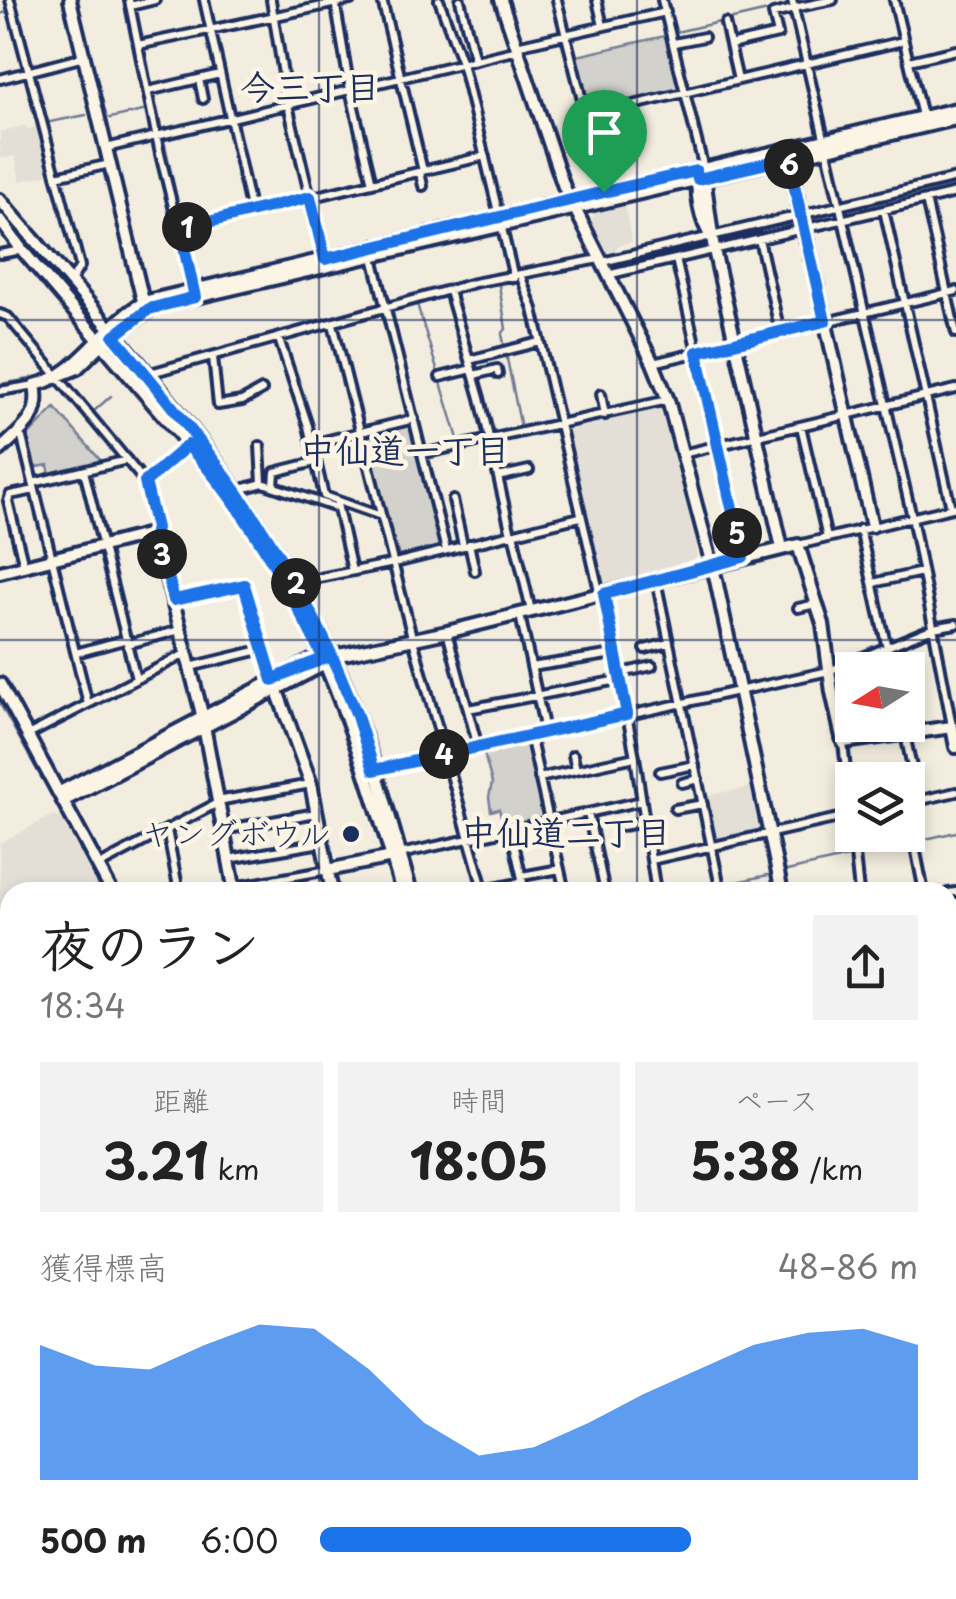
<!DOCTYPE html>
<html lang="ja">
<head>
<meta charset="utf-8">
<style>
	body { margin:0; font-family:"Playpen Sans","Klee One",sans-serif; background:#f2f2f2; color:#222; height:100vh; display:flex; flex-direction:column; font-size:38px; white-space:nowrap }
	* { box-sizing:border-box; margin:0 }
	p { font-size:32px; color:#767676 }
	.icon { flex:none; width:55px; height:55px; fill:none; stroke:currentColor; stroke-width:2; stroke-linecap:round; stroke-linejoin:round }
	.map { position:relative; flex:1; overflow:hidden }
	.sheet { position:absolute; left:0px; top:882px; width:958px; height:718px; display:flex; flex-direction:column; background:#fff; border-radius:30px 30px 0 0; box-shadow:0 5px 15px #0003 }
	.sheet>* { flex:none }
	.needle { width:65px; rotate:259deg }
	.controls { position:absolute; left:835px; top:652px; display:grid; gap:20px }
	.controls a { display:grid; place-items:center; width:90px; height:90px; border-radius:0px; background:#fff; box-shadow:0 5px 15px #0003; font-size:50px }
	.pin { position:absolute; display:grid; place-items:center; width:85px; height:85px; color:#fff; margin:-102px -42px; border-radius:50% 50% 50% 0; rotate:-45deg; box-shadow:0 0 10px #0007 }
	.pin .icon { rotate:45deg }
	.km { position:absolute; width:50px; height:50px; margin:-25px; border-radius:50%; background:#222; color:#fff; font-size:28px; line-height:50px; text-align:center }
	.round { display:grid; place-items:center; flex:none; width:105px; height:105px; border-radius:0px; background:#f2f2f2 }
	.head { display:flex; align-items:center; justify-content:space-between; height:170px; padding:0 40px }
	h1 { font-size:55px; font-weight:700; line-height:75px }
	.stats { display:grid; grid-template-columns:repeat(3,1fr); gap:15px; height:170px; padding:10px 40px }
	.stats div { display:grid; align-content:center; border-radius:0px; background:#f2f2f2; text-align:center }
	.stats b { font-size:50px; font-weight:700 }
	.stats small { font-size:28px; font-weight:400 }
	.stats p { font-size:28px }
	.chart { height:280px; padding:20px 40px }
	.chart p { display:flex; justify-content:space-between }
	.chart svg { width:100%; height:180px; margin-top:10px; fill:#1a73e8; opacity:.7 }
	ul { padding:0 40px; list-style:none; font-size:32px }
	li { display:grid; grid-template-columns:160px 120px 1fr; align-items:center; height:75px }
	li i { height:25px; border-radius:12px; background:#1a73e8 }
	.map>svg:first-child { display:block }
	.built { fill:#e3dfd6 }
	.green { fill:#d3d1cc; stroke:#778095; stroke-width:2.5 }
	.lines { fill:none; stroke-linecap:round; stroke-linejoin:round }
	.stream { stroke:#707a91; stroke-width:2.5 }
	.street-casing { stroke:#1b2f5e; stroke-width:14 }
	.secondary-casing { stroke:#1b2f5e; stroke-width:18 }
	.highway-casing { stroke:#1b2f5e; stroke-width:20 }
	.street { stroke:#fcf5e5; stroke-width:6 }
	.secondary { stroke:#fcf5e5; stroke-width:10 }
	.highway { stroke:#fcf5e5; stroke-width:12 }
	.rail { stroke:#1b2f5e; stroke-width:2.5; stroke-dasharray:15 8; stroke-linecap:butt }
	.route-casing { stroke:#fff; stroke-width:20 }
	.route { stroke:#1a73e8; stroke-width:12 }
	.grid { fill:none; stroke:#1b2f5e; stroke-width:2.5; stroke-opacity:0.55 }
	.poi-dot { fill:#1b2f5e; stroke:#fcf5e5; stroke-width:4 }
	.labels { text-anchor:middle; stroke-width:9; stroke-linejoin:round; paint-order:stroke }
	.poi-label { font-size:32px; fill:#1b2f5e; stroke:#fcf5e5; text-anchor:end }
	.neighbourhood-label { font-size:35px; font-weight:bold; fill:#1b2f5e; stroke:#fcf5e5 }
</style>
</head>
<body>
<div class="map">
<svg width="956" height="1599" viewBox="0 0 956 1599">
	<rect width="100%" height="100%" fill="#f3ede0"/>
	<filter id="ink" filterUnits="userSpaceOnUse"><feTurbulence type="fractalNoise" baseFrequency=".01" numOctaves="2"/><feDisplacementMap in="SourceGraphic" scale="20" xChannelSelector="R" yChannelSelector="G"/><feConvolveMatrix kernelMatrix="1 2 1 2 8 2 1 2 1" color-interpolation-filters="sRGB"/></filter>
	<g filter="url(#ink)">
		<path class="built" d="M25,125L27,129L39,126L51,174L20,181L15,156L0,159V132Z
			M624,205L632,242L617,246L618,254L611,256L590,223L596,211Z
			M660,406L697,546L696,558L694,562L606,585L601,580L563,429Z
			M750,787L760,834L717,842L713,840L704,796Z
			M53,815L62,818L100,892H10V950L0,937V843Z"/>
		<path class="green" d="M669,35L681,88L679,91L590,112L587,109L573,57Z
			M55,408L102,462L50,475L48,465L32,468L26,438Z
			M408,423L412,425L441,546L399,557L365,437L367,433Z
			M525,739L545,817L504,827L499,809L491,811L489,797L492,783L483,750Z"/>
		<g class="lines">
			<path class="stream" d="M667,0L676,32L816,0
				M0,14L10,11
				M110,118L157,108L184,231L417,176
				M45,123L86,115
				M425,174L483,161L490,164L503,208
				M847,210L956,185
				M810,219L836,212
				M509,232L518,275
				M722,239L793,223
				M613,265L702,244
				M499,285L506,329L502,334L521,428
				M454,295L472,359
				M417,304L459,442L554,422L538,346
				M392,311L477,287L592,266
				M331,331L356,429
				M184,368L382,314
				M0,384L36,378
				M67,396L118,457
				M94,411L111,396
				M358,437L377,511
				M126,466L140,484L150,525
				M147,473L176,449
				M247,481H270
				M278,484L330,502
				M341,506L368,515
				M389,525L399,558L438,548
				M452,544L577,513
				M151,546L162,591
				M811,569L827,615L835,677
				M598,571L603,585
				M183,603L216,595
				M250,615L258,646
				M938,632L956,628
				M891,650L929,634
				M261,655L265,671
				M836,674L884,653
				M0,704L41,777
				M200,742L209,791
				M320,806L332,865L334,864
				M213,813L227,892
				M65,820L102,892
				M787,871L956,832
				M334,875L337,892
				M723,885L768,875
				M688,892L716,886
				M0,975L10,987
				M948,1287L952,1286L956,1304
				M0,1357L10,1396
				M186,1590L187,1599
				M343,1590L347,1599
				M382,1590L386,1599
				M495,1590L497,1599
				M693,1590L695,1599
				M124,1599L148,1590"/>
			<defs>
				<path id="street" d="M10,0L80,266L70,283
					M129,0L160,154L194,291
					M204,0L251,212
					M271,0L288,105L325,261
					M382,0L423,171
					M439,0L462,63L514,278
					M460,0L475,60
					M557,0L605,192
					M597,0L603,26
					M662,0L704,169
					M792,0L912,517L952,726
					M894,0L923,120
					M335,1L350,90L372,183
					M130,6L155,0
					M794,8L833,0
					M725,23L738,80
					M674,43L704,37
					M138,45L351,0
					M730,45L778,34L773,14L794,9
					M516,46L666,12
					M909,61L956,50
					M0,79L84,57
					M199,79L203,99
					M148,91L220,74
					M587,116L903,41
					M106,148L518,50
					M420,172L423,186
					M56,176L110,164
					M926,200L956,333
					M884,210L951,508
					M179,229L485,156
					M759,239L780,332
					M0,254L22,250
					M373,257L446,550
					M676,259L743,557
					M602,262L956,178
					M607,275L956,193
					M521,277L533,309L600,595
					M449,291L480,398L511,534
					M0,314L8,317L145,482L156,528L154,537
					M333,324L411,633L484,892
					M279,339L308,426L324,496L381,516
					M213,357L218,405L242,401L262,390
					M469,360L540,342
					M653,363L956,291
					M147,374L474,283L599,259
					M474,375L497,369L498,374
					M440,377L472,369
					M58,378L78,370L114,335
					M0,391L35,385
					M601,394L605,415
					M801,426L827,538
					M18,436L22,438L88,704
					M312,444L414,419
					M260,446L262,483
					M422,454L668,400
					M682,454L956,389
					M84,471L136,679
					M498,477L529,470
					M145,482L188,445
					M33,483L127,460
					M274,486L275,472L315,462
					M238,490L263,483L337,508
					M453,500L463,545
					M337,504L352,571
					M860,529L892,670
					M513,533L531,611
					M469,544L475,571
					M798,545L956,507
					M24,566L8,501L10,495L35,490
					M656,580L721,892
					M873,583L922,572
					M297,585L304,581L399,562L580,517
					M604,594L635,757L656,892
					M173,601L244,585L273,680
					M798,608L816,604
					M520,615L545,731
					M447,632L478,747
					M128,644L180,630
					M645,649L669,643
					M76,653L127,639
					M190,667L264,649
					M531,667L614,654
					M617,674L652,666
					M468,709L618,680
					M903,725L919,800
					M28,735L187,653
					M530,735L565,892
					M843,742L859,892
					M573,755L576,770
					M373,771L829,671L933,628L956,624
					M660,772L695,765
					M539,778L635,757
					M682,783L698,779
					M908,803L956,792
					M675,809L703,804
					M908,812L924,892
					M588,813L605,892
					M622,826L645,822
					M167,830L179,892
					M223,830L316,813
					M511,830L525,892
					M400,854L642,801
					M229,859L321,843
					M651,860L852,815
					M98,866L223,800L311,784
					M522,876L560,869
					M234,887L328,870
					M483,890L523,882
					M948,893L956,892
					M0,983L10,995
					M0,1022L10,1020
					M0,1029L10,1026
					M0,1036L10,1033
					M948,1059L956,1057
					M948,1168L956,1167
					M948,1290H956
					M0,1371L10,1411
					M948,1377L956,1426
					M0,1462L10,1459
					M0,1530L10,1527
					M948,1540L956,1542
					M0,1545L10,1541
					M290,1590L292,1599
					M387,1590L390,1599
					M689,1590L690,1599
					M807,1590L827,1599
					M823,1590L842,1599
					M61,1599L85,1590
					M85,1599L104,1590
					M542,1599V1590
					M767,1599L771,1590
					M788,1599L795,1590"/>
				<path id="secondary" d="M70,0L144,305
					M501,0L564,187L653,363L668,400L716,580L782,892
					M788,158L872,526
					M698,176C696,194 700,221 711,236
					M698,179L705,184L714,250L782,548
					M0,200C127,348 262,494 341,675C371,744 390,820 411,892
					M0,220L22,250L231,495C318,613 362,753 402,892
					M114,335L154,307L956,119
					M0,450C22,429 42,418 35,385C81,375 105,321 147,301L956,109
					M0,572L146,535L157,539L201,710L235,892
					M0,684L112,892
					M276,688L311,784L332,892
					M60,792L311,661L447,632L798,545L823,624L832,692L843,742L952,727L956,747
					M65,800L315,669L323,660
					M328,870L392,857
					M948,1390L956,1388
					M603,1590L606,1599"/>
				<path id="highway" d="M948,956L956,954
					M948,983L956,981
					M0,1295L10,1289
					M0,1321L10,1315"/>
			</defs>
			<use href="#street" class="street-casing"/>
			<use href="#secondary" class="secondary-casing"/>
			<use href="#highway" class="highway-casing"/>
			<use href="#street" class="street"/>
			<use href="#secondary" class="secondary"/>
			<use href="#highway" class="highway"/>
			<path class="rail" d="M0,957L10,970
				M356,1590L360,1599"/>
		</g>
	</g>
	<g class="lines" filter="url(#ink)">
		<defs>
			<path id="route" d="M604,192L325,259L310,197L180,229L195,297L149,309L114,336C200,438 276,534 332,656L324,659C286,582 246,509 188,445L145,482L156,528L154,536L159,542L174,600L244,585L273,680C293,669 312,663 332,656L356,713L374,770L627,714L604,594L743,557L697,352L825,321L788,158L698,179L696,171L604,192"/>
		</defs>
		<use href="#route" class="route-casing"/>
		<use href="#route" class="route"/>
	</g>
	<path class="grid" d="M319,0V892M637,0V892M0,320H956M0,640H956M0,959H10M948,959H956M0,1279H10M948,1279H956M319,1590V1599M637,1590V1599"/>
	<circle class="poi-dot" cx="351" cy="834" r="10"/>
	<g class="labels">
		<g class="poi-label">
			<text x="331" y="845">ヤングボウル</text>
		</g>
		<g class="neighbourhood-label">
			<text x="310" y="100">今三丁目</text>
			<text x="405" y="463">中仙道一丁目</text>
			<text x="566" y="845">中仙道二丁目</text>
		</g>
	</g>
</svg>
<div class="controls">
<a><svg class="needle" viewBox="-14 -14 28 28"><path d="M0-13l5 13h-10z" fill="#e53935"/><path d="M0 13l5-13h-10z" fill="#767676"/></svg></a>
<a><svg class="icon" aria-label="layers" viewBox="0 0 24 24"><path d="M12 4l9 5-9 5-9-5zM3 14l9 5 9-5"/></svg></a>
</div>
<div class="pin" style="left:604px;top:192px;background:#1e9e55"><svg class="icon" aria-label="arrive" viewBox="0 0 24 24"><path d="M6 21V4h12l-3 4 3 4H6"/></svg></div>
<b class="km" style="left:187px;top:227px">1</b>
<b class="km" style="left:296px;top:583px">2</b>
<b class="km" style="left:162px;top:554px">3</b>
<b class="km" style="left:444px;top:754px">4</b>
<b class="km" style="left:737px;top:533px">5</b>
<b class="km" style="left:789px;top:164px">6</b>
<section class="sheet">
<div class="head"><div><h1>夜のラン</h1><p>18:34</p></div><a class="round"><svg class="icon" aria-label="share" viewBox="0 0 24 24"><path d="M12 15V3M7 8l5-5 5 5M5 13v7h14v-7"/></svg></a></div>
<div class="stats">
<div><p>距離</p><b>3.21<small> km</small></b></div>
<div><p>時間</p><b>18:05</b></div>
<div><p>ペース</p><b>5:38<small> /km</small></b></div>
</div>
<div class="chart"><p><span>獲得標高</span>48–86 m</p>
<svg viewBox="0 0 160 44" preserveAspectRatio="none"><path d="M0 44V11L10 16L20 17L30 11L40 6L50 7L60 17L70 30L80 38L90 36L100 30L110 23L120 17L130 11L140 8L150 7L160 11V44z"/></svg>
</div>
<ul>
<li><b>500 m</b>6:00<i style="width:62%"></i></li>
</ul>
</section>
</div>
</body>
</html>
